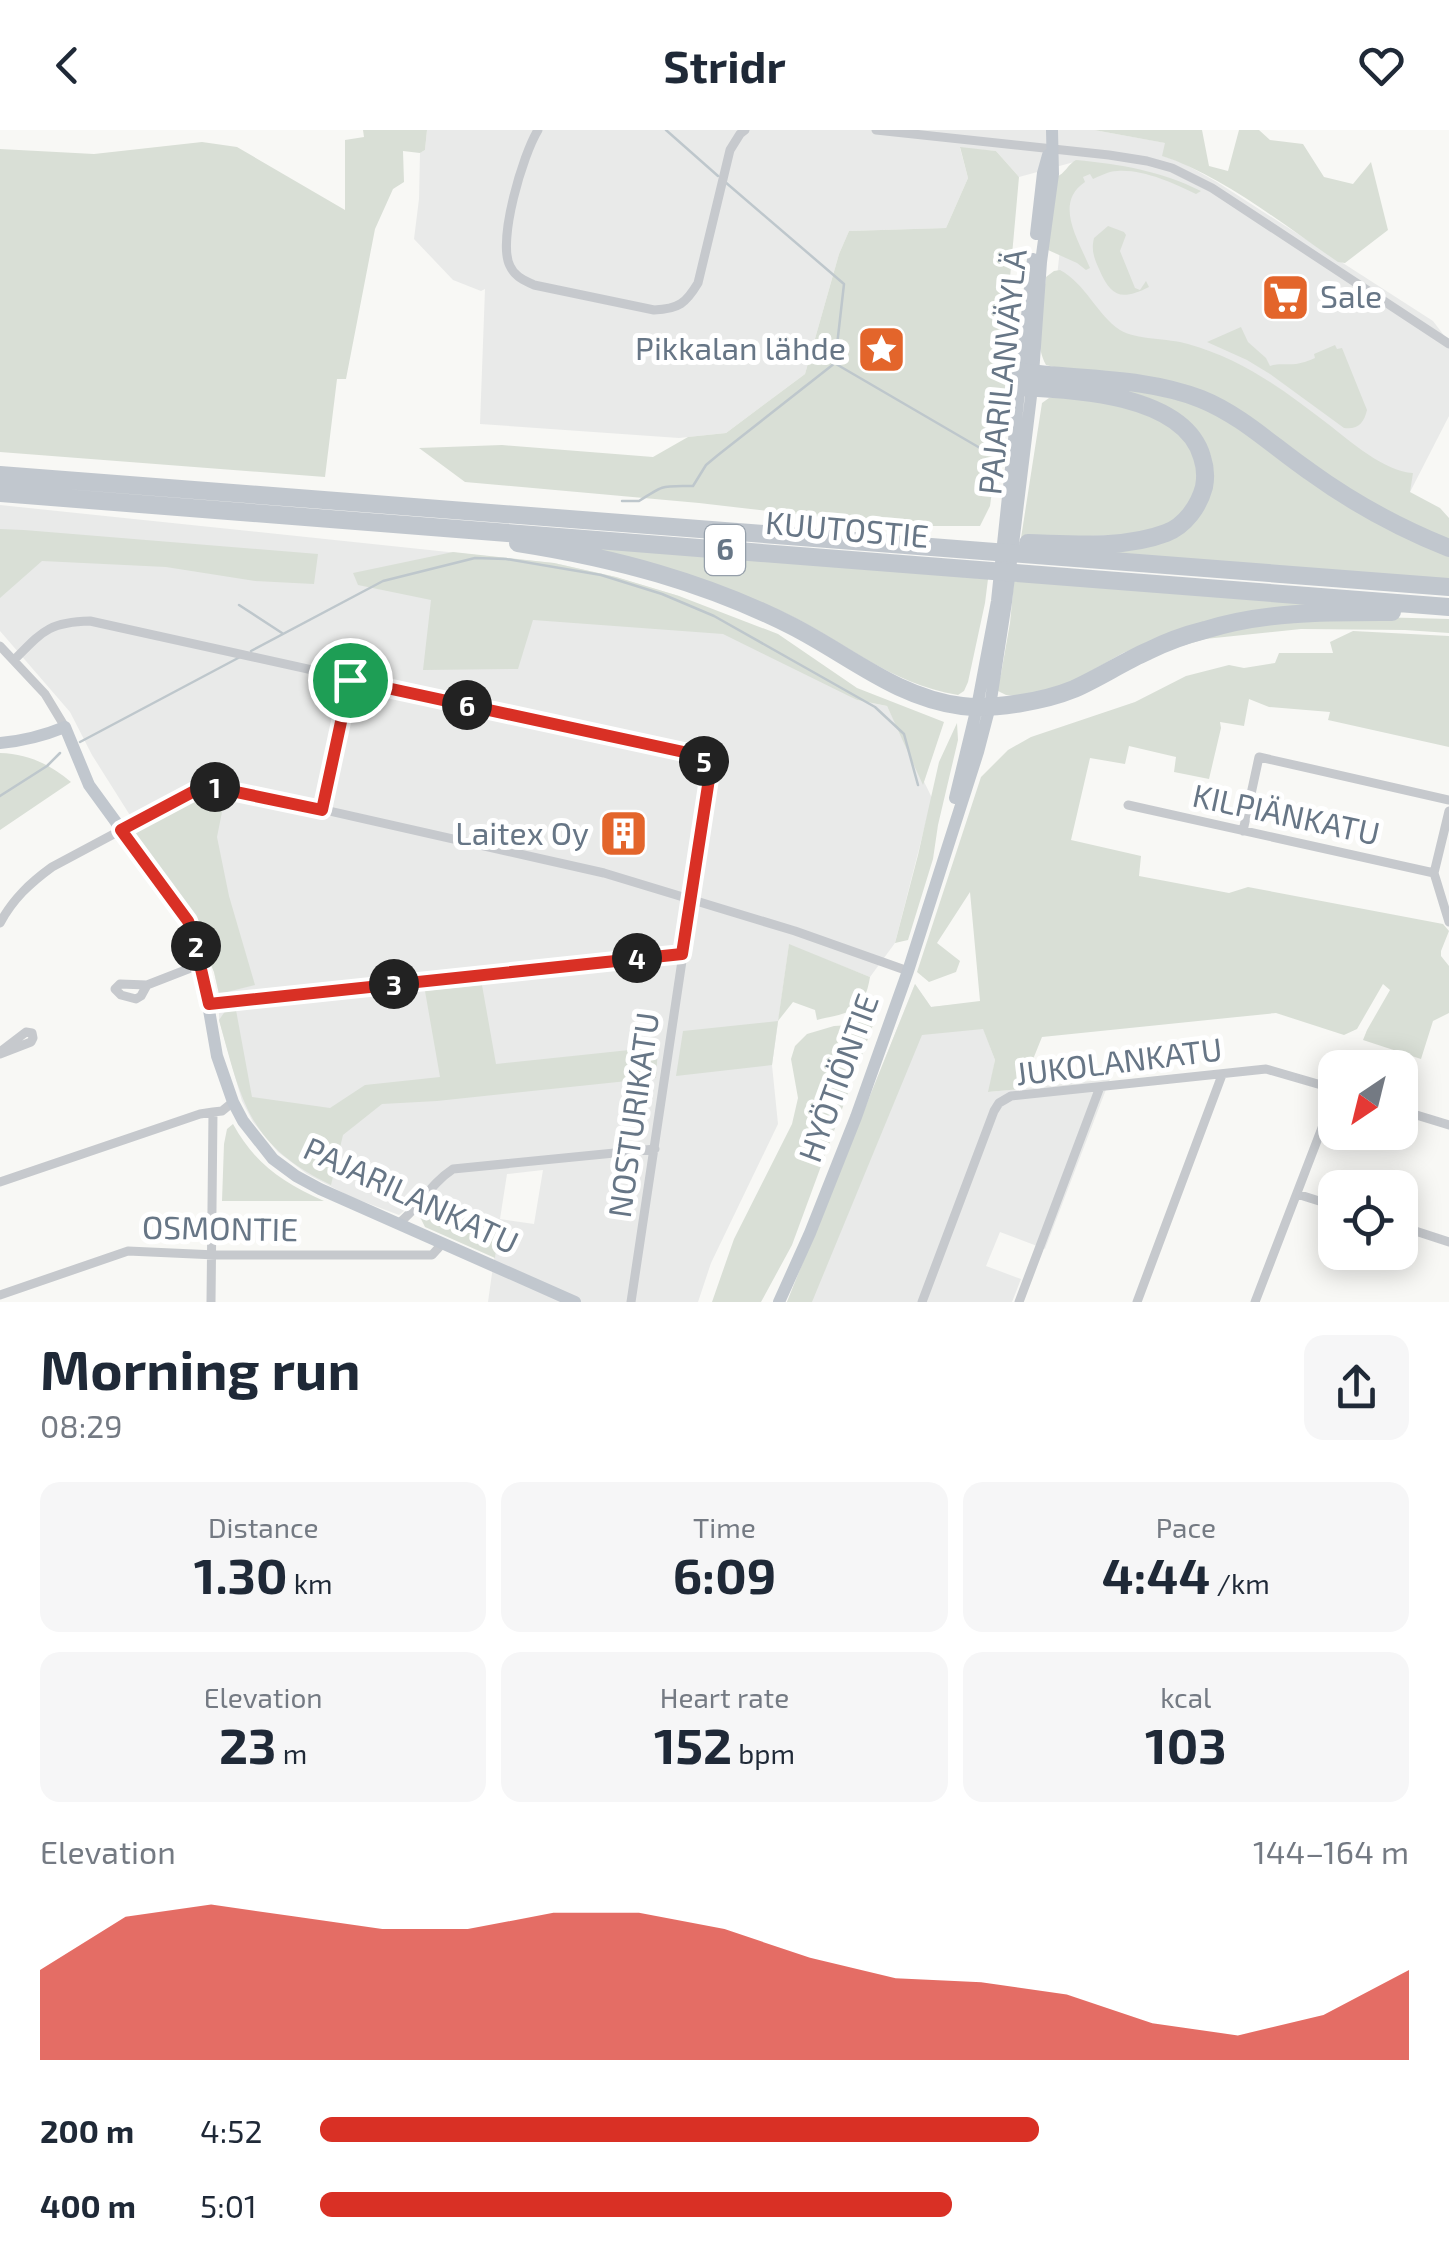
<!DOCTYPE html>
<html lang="en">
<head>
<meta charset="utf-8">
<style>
	body { margin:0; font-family:"Exo 2",sans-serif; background:#f6f6f7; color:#1f2937; height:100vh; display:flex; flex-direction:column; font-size:38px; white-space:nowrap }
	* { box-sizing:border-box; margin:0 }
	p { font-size:32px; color:#747a83 }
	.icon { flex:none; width:55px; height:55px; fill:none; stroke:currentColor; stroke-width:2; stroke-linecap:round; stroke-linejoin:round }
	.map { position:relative; height:1172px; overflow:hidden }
	.sheet { display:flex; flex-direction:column; background:#fff; flex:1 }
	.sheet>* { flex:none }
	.needle { width:65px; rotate:215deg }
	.fabs { position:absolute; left:1318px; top:920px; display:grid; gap:20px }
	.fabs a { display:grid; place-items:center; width:100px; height:100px; border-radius:20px; background:#fff; box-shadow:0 5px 25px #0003; font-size:50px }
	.pin { position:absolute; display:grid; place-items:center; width:85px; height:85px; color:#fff; margin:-42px; border:5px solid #fff; border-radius:50%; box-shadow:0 2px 10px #0007 }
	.km { position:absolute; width:50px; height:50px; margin:-25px; border-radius:50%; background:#222; color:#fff; font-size:28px; line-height:50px; text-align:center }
	.round { display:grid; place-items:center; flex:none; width:105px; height:105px; border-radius:20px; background:#f6f6f7 }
	.headline { display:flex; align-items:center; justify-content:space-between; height:170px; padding:0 40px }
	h1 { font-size:55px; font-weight:700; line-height:75px }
	.figures { display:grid; grid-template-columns:repeat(3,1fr); gap:15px; height:170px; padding:10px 40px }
	.figures div { display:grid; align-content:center; border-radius:20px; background:#f6f6f7; text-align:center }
	.figures b { font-size:50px; font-weight:700 }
	.figures small { font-size:28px; font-weight:400 }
	.figures p { font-size:28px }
	.chart { height:280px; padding:20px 40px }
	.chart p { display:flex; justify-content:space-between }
	.chart svg { width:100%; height:180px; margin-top:10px; fill:#d93025; opacity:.7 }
	ul { padding:0 40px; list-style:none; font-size:32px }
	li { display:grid; grid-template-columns:160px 120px 1fr; align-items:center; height:75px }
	li i { height:25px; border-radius:12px; background:#d93025 }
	header { display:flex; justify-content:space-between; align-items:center; height:130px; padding:0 40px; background:#fff; font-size:45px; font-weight:700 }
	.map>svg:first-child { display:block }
	.built { fill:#e9eae9; fill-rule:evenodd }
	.green { fill:#d9dfd6 }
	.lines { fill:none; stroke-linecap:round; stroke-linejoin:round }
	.stream { stroke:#bec7cc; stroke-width:2.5 }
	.street { stroke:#c6c9cd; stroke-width:9 }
	.secondary { stroke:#c1c7ce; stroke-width:12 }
	.highway { stroke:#c1c7ce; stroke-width:18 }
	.route-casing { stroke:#fff; stroke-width:20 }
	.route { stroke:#d93025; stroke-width:12 }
	.labels { text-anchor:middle; stroke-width:10; stroke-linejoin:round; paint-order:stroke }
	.shield { fill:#fff; stroke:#959faa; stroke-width:2.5 }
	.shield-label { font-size:30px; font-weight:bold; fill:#677686 }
	.poi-label { font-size:32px; fill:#677686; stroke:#fff; text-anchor:end }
	.street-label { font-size:32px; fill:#677686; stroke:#fff }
</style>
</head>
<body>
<header><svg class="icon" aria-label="back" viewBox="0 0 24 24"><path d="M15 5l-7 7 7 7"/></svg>Stridr<svg class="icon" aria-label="heart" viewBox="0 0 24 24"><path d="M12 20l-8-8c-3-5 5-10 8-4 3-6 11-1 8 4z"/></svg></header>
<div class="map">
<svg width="1449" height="1172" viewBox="0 0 1449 1172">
	<rect width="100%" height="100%" fill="#f8f8f5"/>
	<path class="built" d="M427,0H1094L1166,13L1163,26L1183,33L1217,52L1433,191L1449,212V286L1410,362L1059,209L1056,155L1064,84L1074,32L1019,47L996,21L960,18L968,48L946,98L849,101L839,124L805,244L726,303L679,308L480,294L485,159L481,161L453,150L414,109L419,69L420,23L425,20Z
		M0,375L554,433L616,447L679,466L857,570L887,576L932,668L895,813L870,847L789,815L772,935L778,994L711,1133L698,1172H488L498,1101L445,1094L424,1084L420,1087L405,1080L399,1085L351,1067L307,1044L278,1022L253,992L242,971L219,890V864L214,842L197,800L133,709L138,698L92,625L70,582L0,501ZM543,1040L534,1094L500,1089L507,1044Z
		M915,854L931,877L980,872L983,898L995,930L989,962L1110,949L1045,1119L1000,1102L986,1136L1021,1149L1012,1172H787Z"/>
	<path class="green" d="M363,0H427L425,20L420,23L403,21L404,52L393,59L375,99L346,249H337L325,347L0,322V19L94,24L202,12L237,17L345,80V10L364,7Z
		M1094,0H1202L1209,36L1228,41L1239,0H1259L1270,10L1303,14L1324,47L1353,54L1371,32L1388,100L1345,133L1338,132C1285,96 1222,45 1162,26L1165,13Z
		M960,17L996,21L1019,47L1008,170L1005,266L990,376L980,396H897L699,373L465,352L419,318L502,315L653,327L688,307L726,303L805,244L839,124L849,101L946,98L968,48Z
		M1076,30C1120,34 1161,41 1201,61L1196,64C1173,53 1143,39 1117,41C1109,41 1100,46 1093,49L1090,44L1083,47L1085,52C1053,73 1079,111 1090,138L1086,140L1077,133L1048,120L1056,47C1065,44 1068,34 1076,30Z
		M1108,96L1124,102L1126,105L1120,121L1135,158L1140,160L1146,151L1149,157C1121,171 1111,167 1099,139C1094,128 1091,120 1094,108Z
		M1060,140C1086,154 1097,185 1120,200C1136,210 1168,208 1188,214C1242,229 1284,260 1328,294C1350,311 1385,342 1413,343L1410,362L1440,378L1449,388V411L1350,363L1248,286L1046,235C1032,210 1043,174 1046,147L1054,141Z
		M1241,197L1248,212L1266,228L1270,236C1279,233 1286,235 1296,234C1302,233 1309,231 1315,228L1314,224L1335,215L1337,219L1342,218L1367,280C1364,293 1358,300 1344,298L1270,244L1247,230L1207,212Z
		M1043,249L1136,259L1208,278L1449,423V449L1058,419L1152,413L1208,358L1185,290Z
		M1069,267L1128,275L1170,292L1197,326L1198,359L1178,389L1154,402L1124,405L1021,408L1042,273L1049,268Z
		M0,399L24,400L318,424L314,454L255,451L166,437L42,431L0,468Z
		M572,415L988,449L985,473L968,552L964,561L958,565C888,553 846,512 785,483C716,451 645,433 572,415Z
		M453,422L554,433L616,447L679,466L778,504L857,558L944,592L923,655L887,576L857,570L723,504L533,490L518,539L423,540L431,470L358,455L353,443Z
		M1014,451L1359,477L1183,499L1123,523L1063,557L1016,566L1006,565L996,560L1001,544L1010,493Z
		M1375,487L1449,489V503L1405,500L1301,499L1205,509L1152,525L1243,496Z
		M1353,501L1449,506V617L1328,590L1330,582L1269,577L1249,569L1244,596L1220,592L1221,598L1209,649L1174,642L1176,627L1129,616L1125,634L1090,628L1071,710L1141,726L1139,746L1229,763L1248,757L1443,794L1449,801L1441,821V826L1449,836V883L1433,891L1421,929L1363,910L1367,900L1390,860L1383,854L1357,899L1344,905L1276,883L1042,907L1021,959L988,962L995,930L983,899L922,905L812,1172H787L915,854L931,877L980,871L970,762L937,813L960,831L956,842L929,852L917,842L981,647L1008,620L1031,607L1135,572L1186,546L1229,535L1244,538L1275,533L1279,523H1333L1330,512Z
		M957,593L958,610L938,695L933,729L908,810L895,813L918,725L939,632Z
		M0,623C28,624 50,634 71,652L0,700Z
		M204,666L225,667L217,707L229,766L255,855L219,864L214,842L197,800L133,709C143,683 181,676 204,666Z
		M789,814L870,847C864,884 849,882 817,890L815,880L793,872L778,891L772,935L676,946L683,901L778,891Z
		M482,855L496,934L658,917L656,948L437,971L382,974L343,1005L331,1055C248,1015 242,972 219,890L226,880H236L252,967L330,978L365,955L440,947L425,861Z
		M877,884L792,1115L761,1172H712L734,1109L792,994L798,968L791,929L795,916L807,904L834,896L851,895Z
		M233,994C255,1034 282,1052 324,1071H222L224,1014L227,999Z
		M423,1084L445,1094L498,1101L495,1128L425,1097L420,1087Z"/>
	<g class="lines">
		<path class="stream" d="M666,0L718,46
			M836,234L980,318
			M622,371H639C665,354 662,356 693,356L706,335L718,325L835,233L844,154L724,51
			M239,475L282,503
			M251,521L383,451L475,428L506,429L601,445L662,464L714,486L875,577L904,604L918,655
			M80,612L240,527
			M0,666L47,636L60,623"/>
		<path class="street" d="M538,0C523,24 497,111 510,136C515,147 524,150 534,155L654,180C679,179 686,173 698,153L730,20L740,4L745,0
			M876,0L1109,25L1147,31L1172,38L1212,58L1449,214
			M0,516L45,564L65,597
			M14,530C42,502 48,492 90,491L693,624L711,637L631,1172
			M1128,675L1434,743
			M322,680L350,549
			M1449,681L1434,743L1449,792
			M1243,701L1259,627L1449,670
			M0,793C13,769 30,753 52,737L200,658L223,657L604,743L795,801L908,841
			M147,855L141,866L136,869L121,865L115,859L120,854L147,855L201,834
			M209,874L682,823
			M0,922L26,902L32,903L33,908L31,912L0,924
			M1400,980L1449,995
			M0,1052L200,984L213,982
			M1297,1064L1335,1076
			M398,1094C419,1078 430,1054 453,1039L655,1019
			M1400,1096L1449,1112
			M0,1165L128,1121L216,1125H432L442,1114
			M211,1172L213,982L222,981L233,972
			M922,1172L994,981L999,973L1011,966L1266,939L1335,959
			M1019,1172L1100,957
			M1137,1172L1222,945
			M1255,1172L1335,964"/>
		<path class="secondary" d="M1036,104L1043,43L1048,25
			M0,613C23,611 43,606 65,597L89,655L188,791L201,834L217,926L233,972L243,991L273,1029L296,1046L320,1059L575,1172
			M955,668L977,577L997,471L1033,129
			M779,1172L810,1103L856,987L908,841L978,622L990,576L1006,472L1032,258L1041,132L1053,44L1052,0"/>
		<path class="highway" d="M1020,242C1080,250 1145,247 1201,269C1241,285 1274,317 1309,341C1353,373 1399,398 1449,418
			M1018,257C1072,259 1184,264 1202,327C1205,336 1206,347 1204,357C1199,376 1185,396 1166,403C1124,419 1072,414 1028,413
			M0,345L1449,457
			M0,363L1449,477
			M518,413C614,428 705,452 792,496C849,525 897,568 962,576C993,580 1045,571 1074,559C1099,548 1123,532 1148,521C1166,512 1185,505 1205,500C1265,481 1330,482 1392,482"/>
	</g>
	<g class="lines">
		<defs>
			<path id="route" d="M350,550L693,624L711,636L682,824L209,874L193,804L188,791L121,700L200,658L212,657L322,680Z"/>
		</defs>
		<use href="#route" class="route-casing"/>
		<use href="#route" class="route"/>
	</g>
	<defs>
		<symbol id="supermarket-square" viewBox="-11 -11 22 22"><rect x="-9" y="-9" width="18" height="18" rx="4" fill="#e3652b" stroke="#fff"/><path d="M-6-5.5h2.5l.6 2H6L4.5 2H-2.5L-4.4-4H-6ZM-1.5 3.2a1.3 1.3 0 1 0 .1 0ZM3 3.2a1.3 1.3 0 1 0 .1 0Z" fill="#fff"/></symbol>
		<symbol id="sight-square" viewBox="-11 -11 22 22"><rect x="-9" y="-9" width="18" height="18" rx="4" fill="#e3652b" stroke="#fff"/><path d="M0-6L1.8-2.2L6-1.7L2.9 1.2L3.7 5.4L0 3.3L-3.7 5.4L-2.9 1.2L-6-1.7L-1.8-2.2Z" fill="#fff"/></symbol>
		<symbol id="building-square" viewBox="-11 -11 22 22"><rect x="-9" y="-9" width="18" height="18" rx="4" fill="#e3652b" stroke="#fff"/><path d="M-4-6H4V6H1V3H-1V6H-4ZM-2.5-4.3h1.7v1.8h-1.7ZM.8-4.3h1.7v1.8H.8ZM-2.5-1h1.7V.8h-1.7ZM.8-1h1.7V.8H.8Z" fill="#fff"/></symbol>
	</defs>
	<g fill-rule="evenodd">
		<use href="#supermarket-square" x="1258" y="140" width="55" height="55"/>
		<use href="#sight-square" x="854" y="192" width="55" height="55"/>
		<use href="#building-square" x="596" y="676" width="55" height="55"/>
	</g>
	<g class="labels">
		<rect class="shield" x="705" y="395" width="40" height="50" rx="8"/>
		<g class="shield-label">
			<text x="725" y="430">6</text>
		</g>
		<g class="poi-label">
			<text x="1320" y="178" text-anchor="start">Sale</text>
			<text x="846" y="230">Pikkalan lähde</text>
			<text x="589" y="715">Laitex Oy</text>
		</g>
		<g class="street-label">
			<text transform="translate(1003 242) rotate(-84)" y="11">PAJARILANVÄYLÄ</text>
			<text transform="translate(847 400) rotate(5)" y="11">KUUTOSTIE</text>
			<text transform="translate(1286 685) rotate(12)" y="11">KILPIÄNKATU</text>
			<text transform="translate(1119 932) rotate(-7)" y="11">JUKOLANKATU</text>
			<text transform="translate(839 948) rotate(-70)" y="11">HYÖTIÖNTIE</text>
			<text transform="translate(634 985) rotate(-82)" y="11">NOSTURIKATU</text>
			<text transform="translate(411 1066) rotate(25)" y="11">PAJARILANKATU</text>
			<text transform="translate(220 1099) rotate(1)" y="11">OSMONTIE</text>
		</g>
	</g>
</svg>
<div class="fabs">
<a><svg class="needle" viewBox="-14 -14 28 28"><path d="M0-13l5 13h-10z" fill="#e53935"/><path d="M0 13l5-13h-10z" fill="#747a83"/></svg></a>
<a><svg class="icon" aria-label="locate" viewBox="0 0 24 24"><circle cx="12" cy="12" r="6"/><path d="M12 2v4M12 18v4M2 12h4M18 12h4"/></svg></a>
</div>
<div class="pin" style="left:350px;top:550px;background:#1e9e55"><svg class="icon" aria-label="arrive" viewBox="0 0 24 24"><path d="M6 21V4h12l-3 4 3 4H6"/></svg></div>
<b class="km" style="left:215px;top:657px">1</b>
<b class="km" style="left:196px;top:816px">2</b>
<b class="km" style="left:394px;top:854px">3</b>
<b class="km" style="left:637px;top:828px">4</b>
<b class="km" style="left:704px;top:631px">5</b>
<b class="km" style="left:467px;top:575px">6</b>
</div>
<section class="sheet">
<div class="headline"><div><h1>Morning run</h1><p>08:29</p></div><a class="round"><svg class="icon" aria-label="share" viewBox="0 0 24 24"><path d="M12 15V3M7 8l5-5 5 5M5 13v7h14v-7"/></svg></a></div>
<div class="figures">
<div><p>Distance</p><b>1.30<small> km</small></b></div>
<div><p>Time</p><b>6:09</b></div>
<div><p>Pace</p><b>4:44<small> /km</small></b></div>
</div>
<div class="figures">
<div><p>Elevation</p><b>23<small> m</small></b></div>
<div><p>Heart rate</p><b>152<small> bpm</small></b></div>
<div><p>kcal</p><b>103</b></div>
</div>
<div class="chart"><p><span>Elevation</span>144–164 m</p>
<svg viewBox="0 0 160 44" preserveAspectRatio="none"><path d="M0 44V22L10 9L20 6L30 9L40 12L50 12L60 8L70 8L80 12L90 19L100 24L110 25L120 28L130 35L140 38L150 33L160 22V44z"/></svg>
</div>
<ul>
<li><b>200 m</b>4:52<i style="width:66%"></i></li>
<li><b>400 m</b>5:01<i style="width:58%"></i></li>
</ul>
</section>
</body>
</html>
